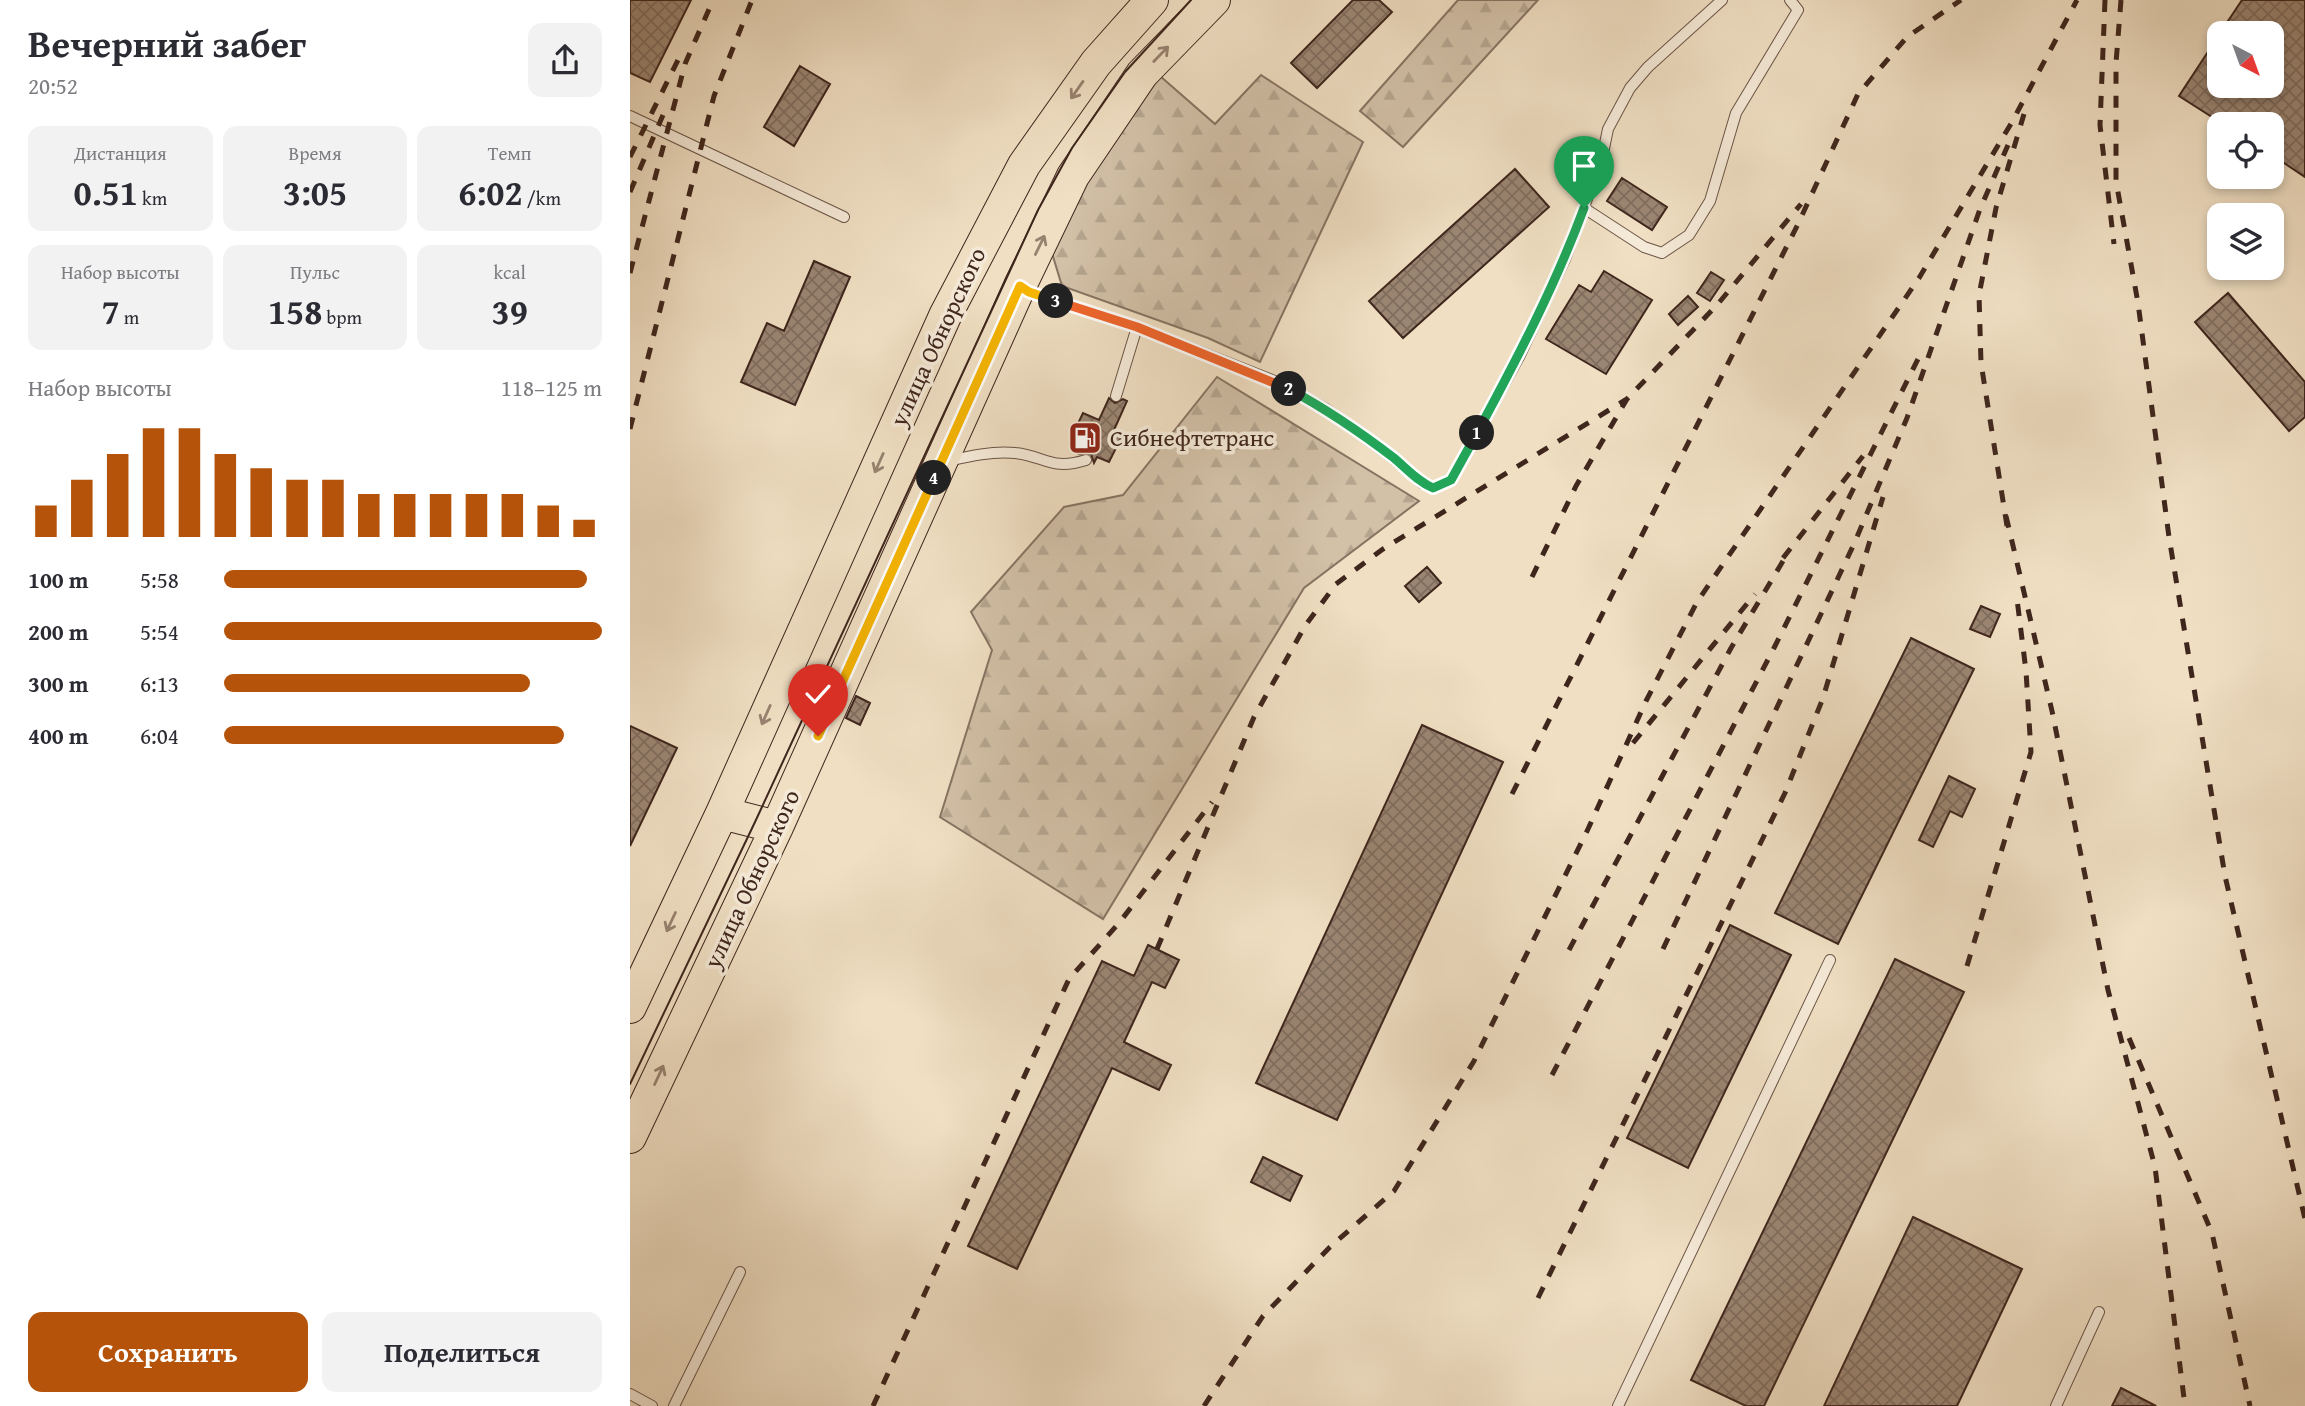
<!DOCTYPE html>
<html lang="ru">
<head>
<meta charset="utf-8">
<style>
	body { margin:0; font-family:"Gentium Book Plus",serif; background:#f2f2f3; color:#2b2b33; height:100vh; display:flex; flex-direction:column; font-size:26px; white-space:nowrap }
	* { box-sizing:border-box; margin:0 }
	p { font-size:23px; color:#7c7c81 }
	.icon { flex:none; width:38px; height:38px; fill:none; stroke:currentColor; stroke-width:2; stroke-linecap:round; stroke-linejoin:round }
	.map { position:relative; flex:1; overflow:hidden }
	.side { display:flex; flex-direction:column; background:#fff; width:630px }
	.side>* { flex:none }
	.needle { width:46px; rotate:139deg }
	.controls { position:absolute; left:1577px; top:21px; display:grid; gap:14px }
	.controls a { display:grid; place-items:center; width:77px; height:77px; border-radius:14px; background:#fff; box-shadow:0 4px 10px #0003; font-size:35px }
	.pin { position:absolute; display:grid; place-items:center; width:60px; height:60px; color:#fff; margin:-72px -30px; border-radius:50% 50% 50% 0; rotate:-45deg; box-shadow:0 0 7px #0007 }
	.pin .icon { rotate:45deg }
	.km { position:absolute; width:35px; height:35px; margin:-18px; border-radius:50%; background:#222; color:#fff; font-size:19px; line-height:35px; text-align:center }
	.round { display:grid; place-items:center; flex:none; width:74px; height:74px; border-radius:14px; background:#f2f2f3 }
	.overview { display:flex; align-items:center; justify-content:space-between; height:119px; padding:0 28px }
	h1 { font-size:38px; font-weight:800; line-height:52px }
	.stats { display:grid; grid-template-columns:repeat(3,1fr); gap:10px; height:119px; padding:7px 28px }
	.stats div { display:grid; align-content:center; border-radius:14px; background:#f2f2f3; text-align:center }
	.stats b { font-size:35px; font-weight:800 }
	.stats small { font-size:19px; font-weight:400 }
	.stats p { font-size:19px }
	.chart { height:196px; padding:14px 28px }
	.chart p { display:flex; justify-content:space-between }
	.chart svg { width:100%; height:126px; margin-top:7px; stroke:#b45309; stroke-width:6 }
	.cta { display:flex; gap:14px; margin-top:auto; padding:14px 28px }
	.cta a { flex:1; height:80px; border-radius:14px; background:#b45309; color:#fff; font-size:28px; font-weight:800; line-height:80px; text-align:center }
	.cta a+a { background:#f2f2f3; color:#2b2b33 }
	ul { padding:0 28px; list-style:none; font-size:23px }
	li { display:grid; grid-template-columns:112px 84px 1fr; align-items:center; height:52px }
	li i { height:18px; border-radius:9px; background:#b45309 }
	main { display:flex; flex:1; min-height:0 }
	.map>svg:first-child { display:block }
	.forest { fill:url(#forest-firs); stroke:#887362; stroke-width:2 }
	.building { fill:url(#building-cross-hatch); stroke:#3f261d; stroke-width:2 }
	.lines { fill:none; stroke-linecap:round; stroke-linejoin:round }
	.service-casing { stroke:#6b5446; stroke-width:12 }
	.primary-casing { stroke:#3f261d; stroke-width:34 }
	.service { stroke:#f5ead8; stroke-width:10 }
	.primary { stroke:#f0dfc3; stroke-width:32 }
	.tram { stroke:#3f261d; stroke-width:2 }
	.rail { stroke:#3f261d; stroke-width:5; stroke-dasharray:12 12; stroke-linecap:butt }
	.oneway { stroke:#988270 }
	.split-1-casing { stroke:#fff; stroke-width:14 }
	.split-2-casing { stroke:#fff; stroke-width:14 }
	.split-3-casing { stroke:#fff; stroke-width:14 }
	.split-4-casing { stroke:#fff; stroke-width:14 }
	.split-5-casing { stroke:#fff; stroke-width:14 }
	.split-1 { stroke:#22a559; stroke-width:9 }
	.split-2 { stroke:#22a559; stroke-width:9 }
	.split-3 { stroke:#f0652b; stroke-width:9 }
	.split-4 { stroke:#f5b400; stroke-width:9 }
	.split-5 { stroke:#f5b400; stroke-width:9 }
	.labels { text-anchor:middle; stroke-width:7; stroke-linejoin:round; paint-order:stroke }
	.street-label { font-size:24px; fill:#3f261d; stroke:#f5ead8 }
	.poi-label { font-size:24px; fill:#3f261d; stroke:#f5ead8; text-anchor:start }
</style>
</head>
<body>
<main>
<section class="side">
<div class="overview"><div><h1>Вечерний забег</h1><p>20:52</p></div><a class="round"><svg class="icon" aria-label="share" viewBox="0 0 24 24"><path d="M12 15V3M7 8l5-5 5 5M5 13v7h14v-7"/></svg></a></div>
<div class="stats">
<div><p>Дистанция</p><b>0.51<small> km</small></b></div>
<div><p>Время</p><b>3:05</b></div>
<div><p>Темп</p><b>6:02<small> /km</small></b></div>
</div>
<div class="stats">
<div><p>Набор высоты</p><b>7<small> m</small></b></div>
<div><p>Пульс</p><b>158<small> bpm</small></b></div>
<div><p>kcal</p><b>39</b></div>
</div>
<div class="chart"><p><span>Набор высоты</span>118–125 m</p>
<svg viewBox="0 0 160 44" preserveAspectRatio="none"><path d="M5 44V33M15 44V24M25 44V15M35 44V6M45 44V6M55 44V15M65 44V20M75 44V24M85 44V24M95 44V29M105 44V29M115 44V29M125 44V29M135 44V29M145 44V33M155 44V38"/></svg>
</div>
<ul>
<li><b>100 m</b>5:58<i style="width:96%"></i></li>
<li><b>200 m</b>5:54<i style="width:100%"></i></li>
<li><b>300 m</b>6:13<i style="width:81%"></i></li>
<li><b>400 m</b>6:04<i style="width:90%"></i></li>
</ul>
<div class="cta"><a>Сохранить</a><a>Поделиться</a></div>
</section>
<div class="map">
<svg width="1675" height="1406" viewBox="0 0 1675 1406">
	<defs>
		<pattern id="forest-firs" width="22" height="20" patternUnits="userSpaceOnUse" patternTransform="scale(1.75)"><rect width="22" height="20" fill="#d2c0a7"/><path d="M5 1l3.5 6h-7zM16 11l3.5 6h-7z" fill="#b5a58f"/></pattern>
		<pattern id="building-cross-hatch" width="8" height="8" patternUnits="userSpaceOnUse" patternTransform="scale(1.75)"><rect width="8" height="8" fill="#9b8673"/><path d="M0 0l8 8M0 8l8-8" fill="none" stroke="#806d5e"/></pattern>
	</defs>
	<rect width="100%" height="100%" fill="#f0dfc3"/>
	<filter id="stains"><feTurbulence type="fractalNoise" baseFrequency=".00286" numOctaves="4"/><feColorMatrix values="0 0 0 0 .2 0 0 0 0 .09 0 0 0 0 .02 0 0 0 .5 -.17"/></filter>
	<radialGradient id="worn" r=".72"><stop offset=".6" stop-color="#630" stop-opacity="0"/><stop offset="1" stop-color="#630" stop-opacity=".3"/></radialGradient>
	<path class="forest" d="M828,0H908L773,147L730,111Z
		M631,75L733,142L630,362L578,338L432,286L418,240L530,76L585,124Z
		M587,377L789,501L674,588L473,919L310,817L362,650L341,612L434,507L493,495Z"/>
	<path class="building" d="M0,0H61L20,82L0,73Z
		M723,0H749L762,12L687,88L661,63Z
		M1612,0H1675V177L1642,155V124H1593L1549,96L1589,35V86H1642V33H1590Z
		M170,66L200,84L164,146L134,127Z
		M885,169L919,207L773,338L739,301Z
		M992,178L1037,207L1022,230L977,201Z
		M184,261L220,277L165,405L111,382L137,323L154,331Z
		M974,271L1022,300L976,374L916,339L949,285L961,292Z
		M1081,272L1094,280L1080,301L1067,293Z
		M1598,293L1675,382V417L1659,431L1565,322Z
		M1058,296L1068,307L1048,325L1039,314Z
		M479,398L485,403L493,399L497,401L484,430L493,434L479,462L467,457L464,463L461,454H449L455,442L442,436L453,413L469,420Z
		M797,567L811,583L789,602L775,586Z
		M1351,606L1370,614L1360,637L1340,629Z
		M1281,638L1344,669L1208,944L1145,913Z
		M226,696L240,703L230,725L216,718Z
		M792,725L873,762L707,1120L626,1083Z
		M0,726L47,748L0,846Z
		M1319,776L1345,789L1332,817L1320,811L1303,847L1289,840Z
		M1100,925L1161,955L1058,1168L997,1138Z
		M518,945L549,960L535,988L522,982L494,1042L541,1065L529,1090L482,1068L387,1269L338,1246L472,961L504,976Z
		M1265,959L1334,992L1134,1406H1116L1061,1380Z
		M633,1157L672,1176L660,1201L621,1182Z
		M1283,1217L1392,1269L1327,1406H1194Z
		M1491,1388L1526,1406H1482Z"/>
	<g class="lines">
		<defs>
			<path id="service" d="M0,116L214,217
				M954,208L1014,247L1032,253L1059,235L1080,201L1106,113L1168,10L1160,0
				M394,289L399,292L507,327L486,396
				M507,327L647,382L696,409L764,459L792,483L803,487L821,480L890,355L935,259L972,158L978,129L1000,88L1018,67L1092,0
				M318,461C340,456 362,451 385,453C415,456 421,471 456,460
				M0,1394L22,1406
				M44,1406L110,1272
				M988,1406L1200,960
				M1426,1406L1469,1312"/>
			<path id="primary" d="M92,813L147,827
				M0,1007L92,813L315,316L394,165L466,63L522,0
				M0,1137L147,827L390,286L443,176L512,74L584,0"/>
		</defs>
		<use href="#service" class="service-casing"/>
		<use href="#primary" class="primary-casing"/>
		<use href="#service" class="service"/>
		<use href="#primary" class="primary"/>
		<path class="tram" d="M0,1084L125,822L408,210L442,148L495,72L561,0"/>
		<path class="rail" d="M1475,0L1470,125L1484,244
			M1491,0L1486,63V181L1508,303L1539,537L1595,876L1675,1219
			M0,157L51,54
			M0,192L33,115
			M0,273L55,64L83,0
			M0,429L84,96L122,0
			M1376,516L1422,711L1478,990L1525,1167L1555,1406
			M1377,526L1351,363L1349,295L1366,208L1394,114
			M1153,558L1233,456
			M902,577L946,486L997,399L1087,305L1171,204
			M1003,743L1125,594
			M882,794L1168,224L1228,94L1277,37L1331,0
			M527,949L624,717L675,626L706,584L753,549L997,399
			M1033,949L1224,544L1277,418L1350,209L1378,145
			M939,950L1101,648L1159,551
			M1337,966L1401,752L1396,671L1387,599
			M1499,1038L1582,1233L1620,1406
			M922,1075L1145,646L1290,355
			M908,1298L1155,793L1193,698L1253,497
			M243,1406L439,979L489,923L582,802
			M574,1406L633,1316L700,1247L764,1191L844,1061L958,829L1016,701L1067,602L1289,278L1382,122L1447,0"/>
	</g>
	<defs><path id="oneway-shaft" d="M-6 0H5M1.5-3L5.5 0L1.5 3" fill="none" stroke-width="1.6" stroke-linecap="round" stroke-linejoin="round" transform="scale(1.75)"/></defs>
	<g class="oneway">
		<use href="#oneway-shaft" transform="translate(531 54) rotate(-46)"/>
		<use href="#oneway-shaft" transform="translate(447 90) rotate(125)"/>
		<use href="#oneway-shaft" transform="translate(410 245) rotate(-64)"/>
		<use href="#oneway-shaft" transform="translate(249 463) rotate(114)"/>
		<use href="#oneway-shaft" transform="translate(136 715) rotate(114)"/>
		<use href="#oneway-shaft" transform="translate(41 922) rotate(115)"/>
		<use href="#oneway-shaft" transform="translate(29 1075) rotate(-65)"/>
	</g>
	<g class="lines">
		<defs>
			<path id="split-1" d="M847,433C887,359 925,286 954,208"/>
			<path id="split-2" d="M659,389C696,409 730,432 764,458C777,469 787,481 803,488L821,480L847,433"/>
			<path id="split-3" d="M426,301L507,327L659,389"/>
			<path id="split-4" d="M304,478L390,286L399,292L426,301"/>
			<path id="split-5" d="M188,736L304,478"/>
		</defs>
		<use href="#split-1" class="split-1-casing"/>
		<use href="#split-2" class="split-2-casing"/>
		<use href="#split-3" class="split-3-casing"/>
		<use href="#split-4" class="split-4-casing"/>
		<use href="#split-5" class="split-5-casing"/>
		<use href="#split-1" class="split-1"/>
		<use href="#split-2" class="split-2"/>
		<use href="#split-3" class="split-3"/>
		<use href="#split-4" class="split-4"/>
		<use href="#split-5" class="split-5"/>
	</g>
	<defs>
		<symbol id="fuel-square" viewBox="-11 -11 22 22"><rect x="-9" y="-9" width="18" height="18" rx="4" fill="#8f2418" stroke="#f5ead8"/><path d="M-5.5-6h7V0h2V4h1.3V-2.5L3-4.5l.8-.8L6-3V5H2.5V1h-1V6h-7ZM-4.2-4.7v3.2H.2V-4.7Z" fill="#fff"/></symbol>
	</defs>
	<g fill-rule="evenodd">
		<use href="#fuel-square" x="436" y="419" width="38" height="38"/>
	</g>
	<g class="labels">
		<g class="street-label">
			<text transform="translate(308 337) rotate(-65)" y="8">улица Обнорского</text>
			<text transform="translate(122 879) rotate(-65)" y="8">улица Обнорского</text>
		</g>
		<g class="poi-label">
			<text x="480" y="446">Сибнефтетранс</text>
		</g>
	</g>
	<rect width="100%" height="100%" filter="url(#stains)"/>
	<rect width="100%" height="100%" fill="url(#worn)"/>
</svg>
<div class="controls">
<a><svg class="needle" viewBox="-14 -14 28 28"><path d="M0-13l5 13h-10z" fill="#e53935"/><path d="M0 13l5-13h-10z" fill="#7c7c81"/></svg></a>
<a><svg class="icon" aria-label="locate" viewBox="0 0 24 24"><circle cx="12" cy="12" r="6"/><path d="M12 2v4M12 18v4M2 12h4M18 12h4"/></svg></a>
<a><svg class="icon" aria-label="layers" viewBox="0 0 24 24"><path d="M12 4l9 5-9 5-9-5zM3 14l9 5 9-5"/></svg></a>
</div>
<div class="pin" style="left:954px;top:208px;background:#1e9e55"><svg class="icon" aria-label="arrive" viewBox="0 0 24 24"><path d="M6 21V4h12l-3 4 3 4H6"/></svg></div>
<div class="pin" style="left:188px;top:736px;background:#d93025"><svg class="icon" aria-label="check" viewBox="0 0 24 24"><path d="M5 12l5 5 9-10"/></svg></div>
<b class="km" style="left:847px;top:433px">1</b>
<b class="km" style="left:659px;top:389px">2</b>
<b class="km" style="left:426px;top:301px">3</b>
<b class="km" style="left:304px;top:478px">4</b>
</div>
</main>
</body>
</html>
